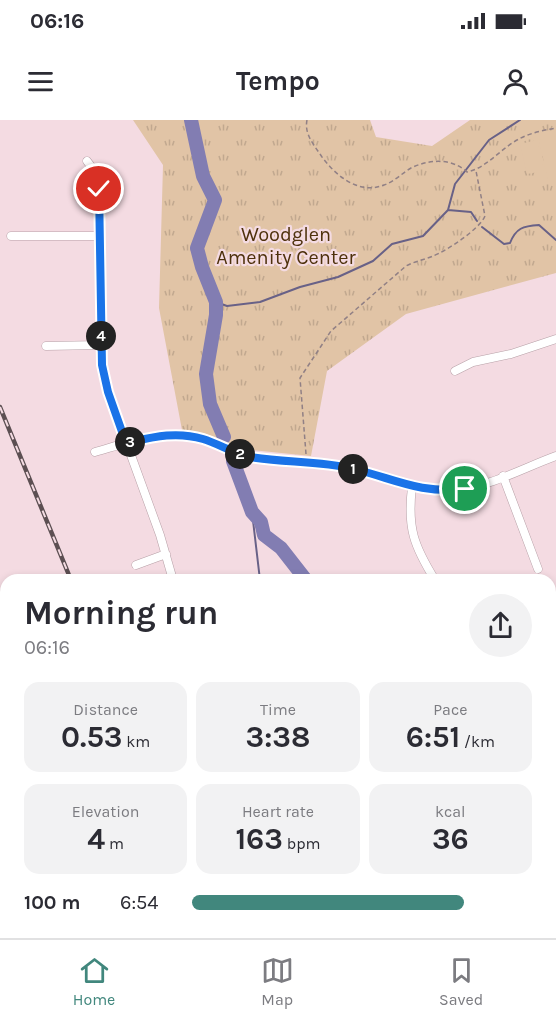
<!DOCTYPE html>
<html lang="en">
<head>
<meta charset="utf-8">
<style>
	body { margin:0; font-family:Karla,sans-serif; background:#f2f2f3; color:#2b2b33; height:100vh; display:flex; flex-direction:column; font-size:22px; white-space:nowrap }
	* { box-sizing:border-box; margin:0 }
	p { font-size:20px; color:#7c7c81 }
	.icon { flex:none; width:33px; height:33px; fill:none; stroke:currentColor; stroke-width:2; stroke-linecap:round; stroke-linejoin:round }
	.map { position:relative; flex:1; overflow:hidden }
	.details { position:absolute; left:0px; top:454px; width:556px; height:364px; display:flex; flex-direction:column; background:#fff; border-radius:18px 18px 0 0; box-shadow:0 3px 9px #0003 }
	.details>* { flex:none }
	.pin { position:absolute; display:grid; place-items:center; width:51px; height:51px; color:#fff; margin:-26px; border:3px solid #fff; border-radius:50%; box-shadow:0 2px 6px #0007 }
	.km { position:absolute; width:30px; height:30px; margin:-15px; border-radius:50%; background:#222; color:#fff; font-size:16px; line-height:30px; text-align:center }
	.round { display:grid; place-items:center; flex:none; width:63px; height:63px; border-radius:32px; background:#f2f2f3 }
	.head { display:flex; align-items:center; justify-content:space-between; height:102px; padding:0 24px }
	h1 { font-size:33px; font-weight:700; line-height:45px }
	.figures { display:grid; grid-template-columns:repeat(3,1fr); gap:9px; height:102px; padding:6px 24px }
	.figures div { display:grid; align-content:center; border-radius:15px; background:#f2f2f3; text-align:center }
	.figures b { font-size:30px; font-weight:700 }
	.figures small { font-size:16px; font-weight:400 }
	.figures p { font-size:16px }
	ul { padding:0 24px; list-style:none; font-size:20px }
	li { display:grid; grid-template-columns:96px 72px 1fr; align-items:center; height:45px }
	li i { height:15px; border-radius:8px; background:#41877d }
	.status { display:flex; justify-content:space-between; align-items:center; height:42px; padding:0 30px; background:#fff; direction:ltr }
	.status svg { height:16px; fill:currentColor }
	header { display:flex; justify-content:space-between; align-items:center; height:78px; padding:0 24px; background:#fff; font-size:27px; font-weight:700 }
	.menu { display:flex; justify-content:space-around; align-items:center; height:84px; border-top:2px solid #e1e1e2; background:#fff; font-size:16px; color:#7c7c81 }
	.menu a { display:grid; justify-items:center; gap:3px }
	.menu .current { color:#41877d }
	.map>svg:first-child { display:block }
	.park { fill:url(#park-tufts) }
	.pitch { fill:#e1c4a6 }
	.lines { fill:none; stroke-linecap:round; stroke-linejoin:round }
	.stream { stroke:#686187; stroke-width:2 }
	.river { stroke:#827db2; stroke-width:14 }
	.service-casing { stroke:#b7a0a7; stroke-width:5 }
	.minor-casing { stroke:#b7a0a7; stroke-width:9 }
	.path { stroke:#918085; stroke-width:1.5; stroke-dasharray:4.5 3; stroke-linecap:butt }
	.service { stroke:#fff; stroke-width:4 }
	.minor { stroke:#fff; stroke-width:8 }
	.rail-casing { stroke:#5c4f52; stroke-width:4.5 }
	.rail { stroke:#f4dbe2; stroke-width:2; stroke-dasharray:7; stroke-linecap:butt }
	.route-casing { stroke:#fff; stroke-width:12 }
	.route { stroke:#1a73e8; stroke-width:8 }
	.labels { text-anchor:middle; stroke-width:4.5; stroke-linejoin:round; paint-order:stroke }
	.park-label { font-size:20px; fill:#4e310c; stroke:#f4dbe2 }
</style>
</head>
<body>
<div class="status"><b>06:16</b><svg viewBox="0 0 49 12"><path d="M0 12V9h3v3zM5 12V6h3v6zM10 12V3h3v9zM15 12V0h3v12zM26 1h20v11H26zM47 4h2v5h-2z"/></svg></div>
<header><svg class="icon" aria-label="menu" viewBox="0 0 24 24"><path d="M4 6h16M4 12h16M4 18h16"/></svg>Tempo<svg class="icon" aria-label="person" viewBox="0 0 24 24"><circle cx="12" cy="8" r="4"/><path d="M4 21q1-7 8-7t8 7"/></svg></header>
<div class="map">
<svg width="556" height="818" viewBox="0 0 556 818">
	<defs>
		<pattern id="park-tufts" width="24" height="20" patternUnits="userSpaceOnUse" patternTransform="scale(1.5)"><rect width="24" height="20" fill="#e1c4a6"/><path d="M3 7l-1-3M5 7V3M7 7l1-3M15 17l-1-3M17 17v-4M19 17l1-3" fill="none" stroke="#c1a88f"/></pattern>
	</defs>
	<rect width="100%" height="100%" fill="#f4dbe2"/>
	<path class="park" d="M133,0H370L376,17L432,26L470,0H556V153L406,194L327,251L311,336L243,329L206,314L182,310L159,188L163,45Z"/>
	<path class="pitch" d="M556,16V59L548,61L539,20Z
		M537,20L544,51L527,54L520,24Z"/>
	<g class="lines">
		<path class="stream" d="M448,90L455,64L489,20L520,0
			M482,107L504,124L510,123C516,108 523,106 539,105L556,120
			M216,182L227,186L260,182L300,167L338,157L373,141L392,124L423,116L448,90L471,92L477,101
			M252,392L260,460"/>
		<path class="river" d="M191,0L203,56L215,80L197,128L202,147L216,182V195L206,254L210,284L224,317
			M233,341L252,392L261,402L264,415L281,428L306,460"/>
		<defs>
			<path id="service" d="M144,813L146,818"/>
			<path id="minor" d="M87,41C97,53 99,65 100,81L102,245L108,272L160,415L173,460
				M11,116H100
				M46,226L101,225
				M455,251L473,242L511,234L556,219
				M95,332C130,322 167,308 203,319C219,324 233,333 250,337C284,343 320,341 354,349C387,357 418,373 452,370C488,368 523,348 556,336
				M503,356L538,449
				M412,367C407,408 414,426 435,460
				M136,445L166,434
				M550,597L556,585
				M550,740L556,738
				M550,797L556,809
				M324,818L335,813
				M536,818L546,813"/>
		</defs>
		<use href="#service" class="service-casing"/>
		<use href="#minor" class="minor-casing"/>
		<path class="path" d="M307,0C304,14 314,25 322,37C336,56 359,75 384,65C394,62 402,53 411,48C429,39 452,38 467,52C487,48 501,28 519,19C530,13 544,10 556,8
			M306,334L300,258L331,211L406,146C415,141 424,140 433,136C446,131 480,109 485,96L476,51"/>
		<use href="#service" class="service"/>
		<use href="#minor" class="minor"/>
		<defs>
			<path id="rail" d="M0,287L71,460
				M217,813L219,818"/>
		</defs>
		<use href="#rail" class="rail-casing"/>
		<use href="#rail" class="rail"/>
	</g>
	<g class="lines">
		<defs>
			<path id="route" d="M99,69L102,245L108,272L126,323C153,317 176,311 203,319C219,324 233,333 250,337C284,343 319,340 354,349C395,359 420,374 465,369"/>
		</defs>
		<use href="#route" class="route-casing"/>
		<use href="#route" class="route"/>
	</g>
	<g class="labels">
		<g class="park-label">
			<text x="286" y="121">Woodglen<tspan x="286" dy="23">Amenity Center</tspan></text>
		</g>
	</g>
</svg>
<div class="pin" style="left:465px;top:369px;background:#1e9e55"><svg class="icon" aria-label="arrive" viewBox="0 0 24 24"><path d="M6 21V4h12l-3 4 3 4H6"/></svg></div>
<div class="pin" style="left:99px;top:69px;background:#d93025"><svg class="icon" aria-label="check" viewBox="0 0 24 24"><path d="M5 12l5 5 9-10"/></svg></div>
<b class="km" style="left:353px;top:349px">1</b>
<b class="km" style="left:240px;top:334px">2</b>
<b class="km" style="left:130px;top:322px">3</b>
<b class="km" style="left:101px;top:216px">4</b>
<section class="details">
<div class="head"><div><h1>Morning run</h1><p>06:16</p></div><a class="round"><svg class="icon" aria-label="share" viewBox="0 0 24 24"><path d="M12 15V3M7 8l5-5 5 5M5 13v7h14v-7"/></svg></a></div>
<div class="figures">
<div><p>Distance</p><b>0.53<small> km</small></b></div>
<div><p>Time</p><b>3:38</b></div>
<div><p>Pace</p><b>6:51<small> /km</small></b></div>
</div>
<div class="figures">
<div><p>Elevation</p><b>4<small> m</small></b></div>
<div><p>Heart rate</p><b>163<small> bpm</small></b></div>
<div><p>kcal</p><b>36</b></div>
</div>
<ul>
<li><b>100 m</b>6:54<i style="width:80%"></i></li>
</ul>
</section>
</div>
<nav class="menu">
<a class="current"><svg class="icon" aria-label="home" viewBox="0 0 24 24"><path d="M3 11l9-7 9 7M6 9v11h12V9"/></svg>Home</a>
<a><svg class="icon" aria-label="map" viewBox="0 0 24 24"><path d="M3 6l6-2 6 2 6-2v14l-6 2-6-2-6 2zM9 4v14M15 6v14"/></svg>Map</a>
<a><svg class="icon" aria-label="saved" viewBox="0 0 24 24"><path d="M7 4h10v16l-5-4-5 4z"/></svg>Saved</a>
</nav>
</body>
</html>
